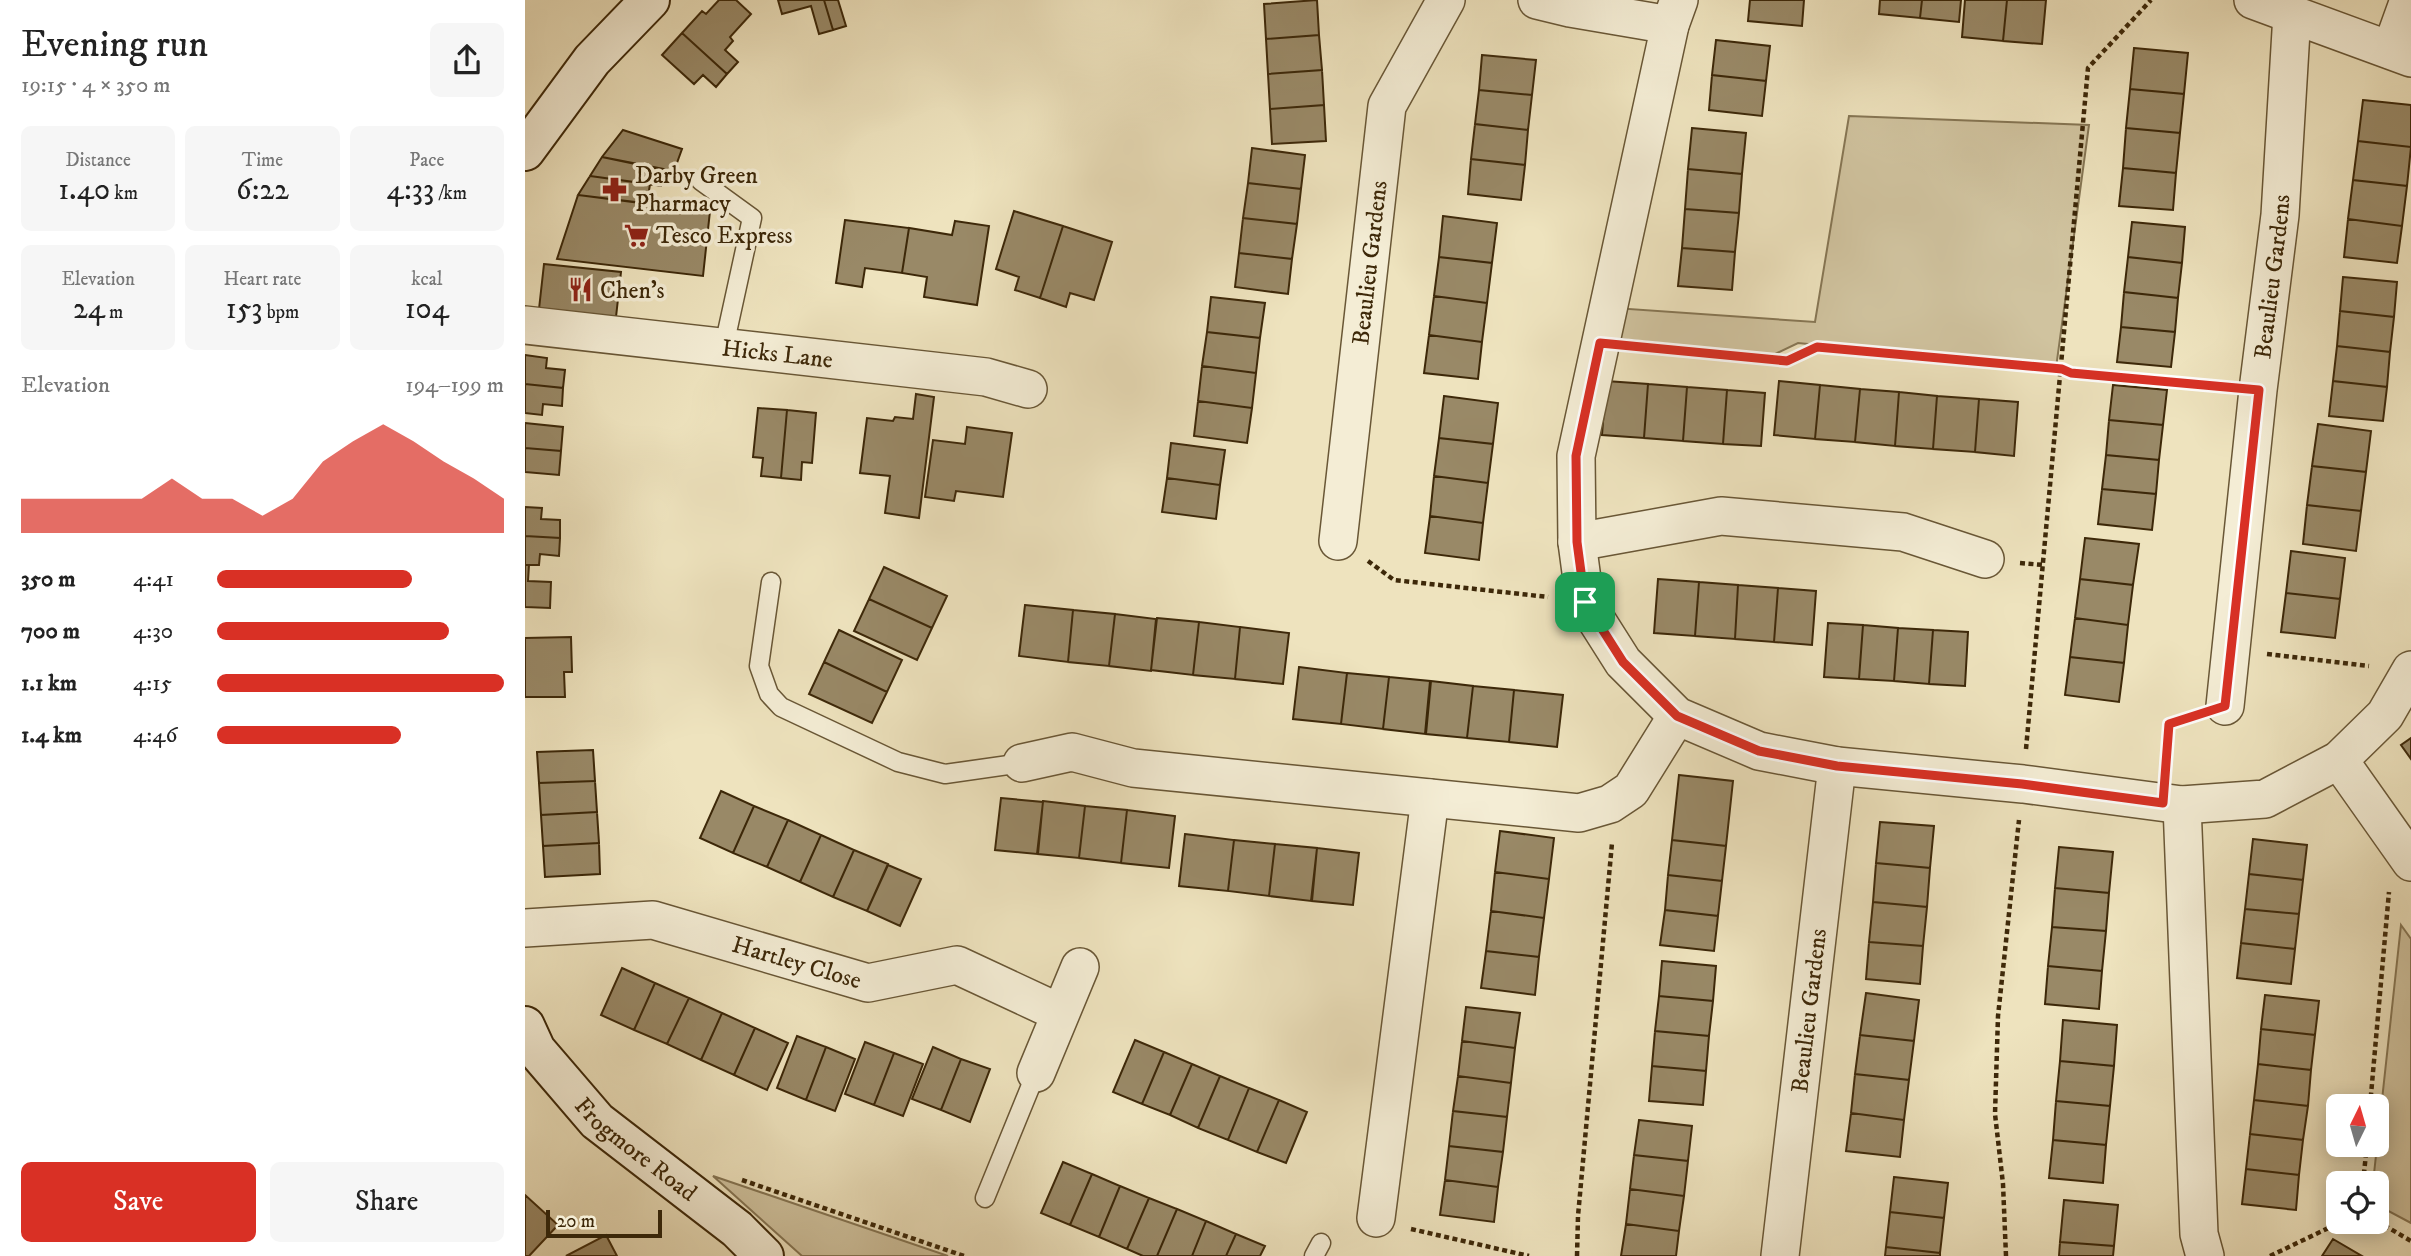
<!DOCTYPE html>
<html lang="en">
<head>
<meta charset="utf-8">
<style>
	body { margin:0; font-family:"IM FELL DW Pica",serif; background:#f6f6f6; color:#222; height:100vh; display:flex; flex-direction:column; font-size:26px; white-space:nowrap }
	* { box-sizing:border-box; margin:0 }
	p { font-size:23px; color:#767676 }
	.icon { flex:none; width:38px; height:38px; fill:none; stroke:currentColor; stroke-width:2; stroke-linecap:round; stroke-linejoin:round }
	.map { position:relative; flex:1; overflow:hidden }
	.details { display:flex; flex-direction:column; background:#fff; width:525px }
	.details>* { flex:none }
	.needle { width:46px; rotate:5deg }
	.controls { position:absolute; left:1801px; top:1094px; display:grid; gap:14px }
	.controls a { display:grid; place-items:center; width:63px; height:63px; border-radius:10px; background:#fff; box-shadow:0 4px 18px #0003; font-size:35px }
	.scale { position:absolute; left:21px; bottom:18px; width:116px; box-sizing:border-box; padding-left:7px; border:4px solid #3d2809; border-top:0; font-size:19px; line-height:24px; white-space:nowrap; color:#3d2809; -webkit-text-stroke:5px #f4edd5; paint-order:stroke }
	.pin { position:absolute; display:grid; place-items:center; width:60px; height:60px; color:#fff; margin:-30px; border-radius:14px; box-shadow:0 4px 10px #0006 }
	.round { display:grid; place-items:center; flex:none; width:74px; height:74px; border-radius:10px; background:#f6f6f6 }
	.head { display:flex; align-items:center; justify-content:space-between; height:119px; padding:0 21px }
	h1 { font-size:38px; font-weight:600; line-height:52px }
	.stats { display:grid; grid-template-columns:repeat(3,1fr); gap:10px; height:119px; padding:7px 21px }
	.stats div { display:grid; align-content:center; border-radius:10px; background:#f6f6f6; text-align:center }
	.stats b { font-size:30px; font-weight:600 }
	.stats small { font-size:19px; font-weight:400 }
	.stats p { font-size:19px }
	.chart { height:196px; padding:14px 21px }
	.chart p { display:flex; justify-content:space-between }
	.chart svg { width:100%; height:126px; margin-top:7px; fill:#d93025; opacity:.7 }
	.primary-button { display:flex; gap:14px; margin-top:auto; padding:14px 21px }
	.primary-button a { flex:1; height:80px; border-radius:10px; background:#d93025; color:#fff; font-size:28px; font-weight:600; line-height:80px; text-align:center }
	.primary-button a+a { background:#f6f6f6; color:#222 }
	ul { padding:0 21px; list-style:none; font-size:23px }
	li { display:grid; grid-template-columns:112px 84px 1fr; align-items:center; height:52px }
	li i { height:18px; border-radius:9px; background:#d93025 }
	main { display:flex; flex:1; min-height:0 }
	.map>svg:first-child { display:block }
	.green { fill:#d0c39f; stroke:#867654; stroke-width:2 }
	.building { fill:#998967; stroke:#3d2809; stroke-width:2 }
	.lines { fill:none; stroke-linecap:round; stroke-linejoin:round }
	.lane-casing { stroke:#695736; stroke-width:21 }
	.street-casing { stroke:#695736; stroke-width:40 }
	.secondary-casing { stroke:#3d2809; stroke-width:42 }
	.path { stroke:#3d2809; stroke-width:4.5; stroke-dasharray:5 3.5; stroke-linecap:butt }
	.lane { stroke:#f4edd5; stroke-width:18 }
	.street { stroke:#f4edd5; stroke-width:37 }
	.secondary { stroke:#f4edd5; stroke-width:38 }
	.route-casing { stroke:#fff; stroke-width:14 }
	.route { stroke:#d93025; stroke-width:9 }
	.labels { text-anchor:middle; stroke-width:7; stroke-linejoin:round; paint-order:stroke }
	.poi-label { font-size:24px; fill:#3d2809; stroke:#f4edd5; text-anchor:start }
	.street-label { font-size:24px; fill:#3d2809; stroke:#f4edd5 }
</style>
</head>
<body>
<main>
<section class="details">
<div class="head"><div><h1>Evening run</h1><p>19:15 · 4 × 350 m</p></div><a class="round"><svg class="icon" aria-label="share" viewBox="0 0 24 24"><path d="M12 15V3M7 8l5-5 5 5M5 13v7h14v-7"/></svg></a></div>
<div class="stats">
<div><p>Distance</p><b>1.40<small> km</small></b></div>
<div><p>Time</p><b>6:22</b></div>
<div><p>Pace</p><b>4:33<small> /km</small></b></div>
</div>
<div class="stats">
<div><p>Elevation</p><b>24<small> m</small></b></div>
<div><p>Heart rate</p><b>153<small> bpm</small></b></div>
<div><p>kcal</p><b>104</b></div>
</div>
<div class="chart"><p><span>Elevation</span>194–199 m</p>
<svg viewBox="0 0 160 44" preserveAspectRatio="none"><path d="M0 44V32L10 32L20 32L30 32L40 32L50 25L60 32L70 32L80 38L90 32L100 19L110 12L120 6L130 12L140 19L150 25L160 32V44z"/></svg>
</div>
<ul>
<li><b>350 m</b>4:41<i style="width:68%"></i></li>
<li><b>700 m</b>4:30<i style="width:81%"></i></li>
<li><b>1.1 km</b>4:15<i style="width:100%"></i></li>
<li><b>1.4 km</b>4:46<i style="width:64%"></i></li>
</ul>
<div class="primary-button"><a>Save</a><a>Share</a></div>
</section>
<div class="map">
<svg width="1886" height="1256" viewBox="0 0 1886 1256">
	<rect width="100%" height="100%" fill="#eee3be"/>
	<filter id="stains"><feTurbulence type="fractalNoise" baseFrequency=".00286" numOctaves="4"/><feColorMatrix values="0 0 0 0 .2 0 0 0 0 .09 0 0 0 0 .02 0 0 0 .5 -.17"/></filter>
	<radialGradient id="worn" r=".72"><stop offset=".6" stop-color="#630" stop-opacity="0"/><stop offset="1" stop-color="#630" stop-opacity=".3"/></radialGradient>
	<path class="green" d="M1324,116L1564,125L1531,368L1273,343L1248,355L1084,338L1090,308L1290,322Z
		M1876,925L1886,939V1223L1852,1205V1183H1848Z
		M188,1176L423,1256H277Z"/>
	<path class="building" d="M194,0H211L226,14L205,37L208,41L200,50L213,62L202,74L157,33L177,11L181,14Z
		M253,0H299L308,30L294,34L286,6L257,14Z
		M299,0H313L321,26L308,30Z
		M792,0L794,35L741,39L739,4Z
		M1225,0H1279L1277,26L1223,21Z
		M1355,0H1397L1395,18L1354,14Z
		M1397,0H1436L1434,22L1395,18Z
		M1440,0H1482L1478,41L1437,37Z
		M1482,0H1521L1517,44L1478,41Z
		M157,33L202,74L191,87L178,75L169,84L137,55Z
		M794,35L797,70L743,74L741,39Z
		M1191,40L1245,46L1241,81L1187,75Z
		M1609,48L1663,53L1659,94L1605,89Z
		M957,55L1011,60L1007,95L954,90Z
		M797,70L799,105L745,109L743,74Z
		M1187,75L1241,81L1237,116L1184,110Z
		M1605,89L1659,94L1655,133L1601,128Z
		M954,90L1007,95L1003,130L950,124Z
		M1838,100L1886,105V147L1833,141Z
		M799,105L801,141L747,144L745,109Z
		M950,124L1003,130L1000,165L946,159Z
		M1167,128L1221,133L1217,174L1163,169Z
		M1601,128L1655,133L1651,173L1598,168Z
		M98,130L157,149L149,171L77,157Z
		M1833,141L1886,147L1882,186L1828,180Z
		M727,148L780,155L776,189L723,183Z
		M77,157L139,170L136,186L65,176Z
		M946,159L1000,165L996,200L943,194Z
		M1598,168L1651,173L1648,210L1594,206Z
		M1163,169L1217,174L1214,213L1160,209Z
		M65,176L125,184L122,204L53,195Z
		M1828,180L1882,186L1877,226L1823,219Z
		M723,183L776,189L772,224L718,218Z
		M53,195L185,211L178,276L32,259Z
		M1160,209L1214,213L1210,252L1157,248Z
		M489,211L538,226L515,298L490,290L494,277L471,269Z
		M918,216L972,223L967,263L914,257Z
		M718,218L772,224L767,259L714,253Z
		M1823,219L1877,226L1872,263L1819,257Z
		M320,220L384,228L377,273L340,268L337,287L311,283Z
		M430,221L464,226L452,305L399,297L402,277L377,273L384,228L427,235Z
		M1607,222L1660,227L1657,263L1603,257Z
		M538,226L587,242L569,300L545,293L541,307L515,298Z
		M1157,248L1210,252L1207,290L1153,286Z
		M714,253L767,259L763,294L710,287Z
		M914,257L967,263L962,303L909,296Z
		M1603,257L1657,263L1653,298L1599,292Z
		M19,264L96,272L91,317L14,309Z
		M1818,277L1872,282L1869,317L1815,311Z
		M1599,292L1653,298L1650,332L1596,327Z
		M909,296L962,303L957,342L904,335Z
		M686,297L740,303L735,338L682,332Z
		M1815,311L1869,317L1865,352L1812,346Z
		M1596,327L1650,332L1646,367L1592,362Z
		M682,332L735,338L731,373L677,366Z
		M904,335L957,342L953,379L899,373Z
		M1812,346L1865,352L1862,387L1808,381Z
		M0,355L22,358L21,368L40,370L38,388L0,384Z
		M677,366L731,373L727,408L673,401Z
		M1081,381L1123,384L1119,438L1077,435Z
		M1254,381L1295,385L1290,439L1249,435Z
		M1808,381L1862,387L1858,421L1804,416Z
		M0,384L38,388L37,406L18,404L17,415L0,413Z
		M1123,384L1162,387L1158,441L1119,438Z
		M1295,385L1335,389L1330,442L1290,439Z
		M1588,385L1642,390L1638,425L1584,420Z
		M1162,387L1202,390L1198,444L1158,441Z
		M1335,389L1374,392L1370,446L1330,442Z
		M1202,390L1240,393L1236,446L1198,444Z
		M1374,392L1412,396L1408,449L1370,446Z
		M391,394L409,397L394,518L360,513L365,476L335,473L342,418L368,421L370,417L388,419Z
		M919,396L973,403L968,444L914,438Z
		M1412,396L1454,399L1450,452L1408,449Z
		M1454,399L1493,402L1489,456L1450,452Z
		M673,401L727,408L722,443L669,436Z
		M233,408L262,410L256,478L236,476L238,458L228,457Z
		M262,410L291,413L287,463L277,462L276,480L256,478Z
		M1584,420L1638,425L1634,460L1581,455Z
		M0,423L38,427L36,451L0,448Z
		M1793,424L1846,431L1841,472L1787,466Z
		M442,427L487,433L478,497L431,491L429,501L400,497L408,440L440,444Z
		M914,438L968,444L963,483L909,476Z
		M646,443L700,450L695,485L642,478Z
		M0,448L36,451L34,475L0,472Z
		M1581,455L1634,460L1631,494L1577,489Z
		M1787,466L1841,472L1836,511L1782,505Z
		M909,476L963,483L958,523L905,516Z
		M642,478L695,485L691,519L637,512Z
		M1577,489L1631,494L1627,530L1573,524Z
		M1782,505L1836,511L1831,551L1778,544Z
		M0,507L17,508L16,519L35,520V538L0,536Z
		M905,516L958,523L954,560L900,553Z
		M0,536L35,538L34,556L15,554L14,565H0Z
		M1560,538L1614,544L1608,585L1555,579Z
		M1766,551L1820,558L1815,599L1761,593Z
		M0,565H4L3,581L26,582L25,608L0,607Z
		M359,567L422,596L407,628L344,599Z
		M1133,579L1174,582L1170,636L1129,633Z
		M1555,579L1608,585L1603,625L1550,618Z
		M1174,582L1213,585L1210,639L1170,636Z
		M1213,585L1253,588L1249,642L1210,639Z
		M1253,588L1291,591L1287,645L1249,642Z
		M1761,593L1815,599L1810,638L1756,632Z
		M344,599L407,628L392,660L329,631Z
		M500,605L548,610L543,662L494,656Z
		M548,610L590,614L584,666L543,662Z
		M590,614L631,619L626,671L584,666Z
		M632,618L674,622L668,675L626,670Z
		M1550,618L1603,625L1599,663L1545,657Z
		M674,622L715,627L710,679L668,675Z
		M1303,623L1338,625L1334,679L1299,677Z
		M1338,625L1373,628L1369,681L1334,679Z
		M715,627L764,633L758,684L710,679Z
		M1373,628L1408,630L1404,684L1369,681Z
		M314,630L377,660L362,692L299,662Z
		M1408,630L1443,632L1440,686L1404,684Z
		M46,637L47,672H39L40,697H0V638Z
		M1545,657L1599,663L1594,702L1540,695Z
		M299,662L362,692L347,723L284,694Z
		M774,667L822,673L816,724L768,719Z
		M822,673L864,677L858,729L816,724Z
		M864,677L905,681L900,734L858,729Z
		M906,681L948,686L942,738L901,734Z
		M948,686L989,690L984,742L942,738Z
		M989,690L1038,695L1032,747L984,742Z
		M1886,738V759L1876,745Z
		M68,750L70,781L14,783L12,752Z
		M1154,775L1208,781L1201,846L1147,840Z
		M70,781L72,812L16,815L14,783Z
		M196,791L229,806L208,853L175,838Z
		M476,798L518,802L512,854L470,850Z
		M518,801L560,806L554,858L513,854Z
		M229,806L263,820L242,867L208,853Z
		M560,806L602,810L596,863L554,858Z
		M602,810L650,816L644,868L596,863Z
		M72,812L74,843L18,846L16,815Z
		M263,820L296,835L275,882L242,867Z
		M1355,822L1409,826L1405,868L1351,863Z
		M975,831L1029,838L1024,879L970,872Z
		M660,834L709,840L703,891L654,886Z
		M296,835L329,850L308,897L275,882Z
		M1728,839L1782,845L1778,880L1724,874Z
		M709,840L750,844L744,896L703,891Z
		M1147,840L1201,846L1197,881L1143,875Z
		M74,843L75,874L20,877L18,846Z
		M750,844L792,848L786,901L744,896Z
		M1534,847L1588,852L1584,893L1530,888Z
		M792,848L834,853L828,905L787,901Z
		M329,850L363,864L342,911L308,897Z
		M1351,863L1405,868L1402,907L1348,902Z
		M363,865L396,879L375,926L342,911Z
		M970,872L1024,879L1019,918L966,911Z
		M1724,874L1778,880L1774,914L1720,909Z
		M1143,875L1197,881L1193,916L1140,910Z
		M1530,888L1584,893L1581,931L1527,927Z
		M1348,902L1402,907L1398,946L1344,942Z
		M1720,909L1774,914L1770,949L1716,943Z
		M1140,910L1193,916L1189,951L1135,945Z
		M966,911L1019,918L1014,957L961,951Z
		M1527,927L1581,931L1577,971L1523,966Z
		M1344,942L1398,946L1395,984L1341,979Z
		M1716,943L1770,949L1766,984L1712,978Z
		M961,951L1014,957L1010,995L956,988Z
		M1137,961L1191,966L1188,1001L1134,996Z
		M1523,966L1577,971L1574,1009L1520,1004Z
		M97,968L130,983L109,1030L76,1015Z
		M130,983L164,998L142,1044L109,1030Z
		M1341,993L1394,1000L1389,1041L1335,1035Z
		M1740,995L1794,1001L1790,1035L1736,1029Z
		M1134,996L1188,1001L1184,1036L1130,1031Z
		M164,998L197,1013L176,1060L142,1044Z
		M941,1007L995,1013L990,1048L937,1041Z
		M197,1013L230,1028L209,1075L176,1060Z
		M1538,1020L1592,1025L1589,1066L1535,1061Z
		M230,1028L263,1043L242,1090L209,1075Z
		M1736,1029L1790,1035L1786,1070L1733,1064Z
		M1130,1031L1184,1036L1181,1071L1127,1066Z
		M1335,1035L1389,1041L1384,1080L1330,1074Z
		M272,1036L301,1047L281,1100L252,1088Z
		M610,1040L639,1052L617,1104L588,1092Z
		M937,1041L990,1048L986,1083L933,1076Z
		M340,1042L369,1053L349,1105L320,1094Z
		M301,1047L330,1059L310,1111L281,1100Z
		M408,1047L436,1059L416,1110L387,1099Z
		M639,1052L667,1064L645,1115L617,1104Z
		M369,1053L398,1064L378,1116L349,1105Z
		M436,1059L465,1069L445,1122L416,1110Z
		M1535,1061L1589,1066L1585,1106L1531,1101Z
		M667,1064L695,1076L673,1128L645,1115Z
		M1733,1064L1786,1070L1783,1106L1729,1100Z
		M1127,1066L1181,1071L1178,1105L1124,1101Z
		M1330,1074L1384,1080L1379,1120L1326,1113Z
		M695,1076L724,1088L703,1140L673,1128Z
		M933,1076L986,1083L982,1117L928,1111Z
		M724,1088L754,1100L732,1152L703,1140Z
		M754,1100L782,1112L761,1163L732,1152Z
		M1729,1100L1783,1106L1778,1140L1725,1134Z
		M1531,1101L1585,1106L1581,1145L1528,1140Z
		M928,1111L982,1117L978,1152L924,1146Z
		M1326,1113L1379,1120L1375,1157L1321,1151Z
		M1114,1120L1167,1126L1163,1161L1109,1155Z
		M1725,1134L1778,1140L1774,1175L1721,1169Z
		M1528,1140L1581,1145L1578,1183L1524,1178Z
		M924,1146L978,1152L973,1187L920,1180Z
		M1109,1155L1163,1161L1159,1196L1105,1189Z
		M538,1162L567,1174L545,1225L516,1213Z
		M1721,1169L1774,1175L1771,1210L1717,1204Z
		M567,1174L595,1186L574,1237L545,1225Z
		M1369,1177L1423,1183L1419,1218L1365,1212Z
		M920,1180L973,1187L969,1222L915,1215Z
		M595,1186L624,1198L602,1249L574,1237Z
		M1105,1189L1159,1196L1154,1231L1101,1224Z
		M0,1195L33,1225L4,1256H0Z
		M624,1198L652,1209L632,1256H618L602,1249Z
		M1539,1200L1593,1205L1589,1246L1535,1242Z
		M652,1209L681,1221L667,1256H632Z
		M1365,1212L1419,1218L1415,1253L1361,1247Z
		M681,1221L711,1234L701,1256H667Z
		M1101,1224L1154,1231L1151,1256H1096Z
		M711,1234L740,1246L735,1256H701Z
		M81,1235L92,1256H41Z
		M1808,1239L1837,1256H1797Z
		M1535,1242L1589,1246L1588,1256H1534Z
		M1361,1247L1415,1253V1256H1360Z"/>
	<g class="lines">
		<defs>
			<path id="lane" d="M176,181L227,218L199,346
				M246,582L234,666L244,694L256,707L373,762L420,774L497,763
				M460,1198L511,1073
				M789,1256L796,1243"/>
			<g id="street">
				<path d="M1012,0L1045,8L1145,25"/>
				<path d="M1154,0L1145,25L1051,456L1052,542L1060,602L1098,662L1152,716L1234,751L1312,766L1498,784L1657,805L1740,799L1814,760L1860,715L1886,670"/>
				<path d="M1728,0L1886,58"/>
				<path d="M1866,50L1884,0"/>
				<path id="s1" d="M0,325L461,377L503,389"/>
				<path id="s2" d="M813,541L862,106L921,0"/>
				<path d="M1052,542L1196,516L1378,532L1460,559"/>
				<path id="s3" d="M1700,706L1733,390L1755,215L1767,14"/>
				<path d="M1814,760L1886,862"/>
				<path d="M497,763L547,752L608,768L1054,813L1085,804L1106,790L1152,716"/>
				<path d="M1657,805L1674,1234L1680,1256"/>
				<path id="s4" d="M0,928L128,920L343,983L432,965L535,1013"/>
				<path d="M511,1073L555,967"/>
				<path d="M851,1218L905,798"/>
				<path id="s5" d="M1255,1256L1312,766"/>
			</g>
			<g id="secondary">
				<path d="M0,151L67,60L125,0"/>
				<path id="s6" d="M0,1026L11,1050L72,1121L212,1229L239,1256"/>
			</g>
		</defs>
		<use href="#lane" class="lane-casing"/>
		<use href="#street" class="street-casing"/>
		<use href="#secondary" class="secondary-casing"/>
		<path class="path" d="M1114,347L1262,361L1292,347L1537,369L1546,373L1698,387
			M843,561L869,580L1023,597
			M1495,563L1519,565
			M1742,654L1844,666
			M1501,749L1563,68L1626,0
			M1641,767L1644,724L1665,717
			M1845,1106L1864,892
			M217,1180L439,1256
			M1838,1183L1842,1144
			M1852,1221L1886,1241
			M886,1229L1004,1256
			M1052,1256L1053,1216L1087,843
			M1481,1256L1478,1184L1470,1114L1473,1016L1494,820
			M1745,1256L1816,1222"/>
		<use href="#lane" class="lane"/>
		<use href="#street" class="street"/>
		<use href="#secondary" class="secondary"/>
	</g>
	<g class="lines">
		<defs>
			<path id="route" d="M1075,343L1262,361L1292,347L1537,369L1546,373L1734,390L1700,706L1644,724L1638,803L1497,784L1312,766L1234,751L1152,716L1098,662L1060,602L1052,542L1051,456Z"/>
		</defs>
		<use href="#route" class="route-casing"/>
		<use href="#route" class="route"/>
	</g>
	<defs>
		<symbol id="pharmacy-bare" viewBox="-9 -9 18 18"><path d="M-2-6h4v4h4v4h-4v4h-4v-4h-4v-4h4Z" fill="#8f2418" stroke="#f4edd5" stroke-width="2.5" paint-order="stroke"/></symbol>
		<symbol id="supermarket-bare" viewBox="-9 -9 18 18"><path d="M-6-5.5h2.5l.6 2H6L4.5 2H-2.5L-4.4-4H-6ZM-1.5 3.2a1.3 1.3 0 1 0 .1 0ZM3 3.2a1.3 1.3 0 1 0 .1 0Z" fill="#8f2418" stroke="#f4edd5" stroke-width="2.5" paint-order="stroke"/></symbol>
		<symbol id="restaurant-bare" viewBox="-9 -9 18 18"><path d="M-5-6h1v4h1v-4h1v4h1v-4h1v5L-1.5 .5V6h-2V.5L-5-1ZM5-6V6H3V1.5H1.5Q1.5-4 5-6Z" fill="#8f2418" stroke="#f4edd5" stroke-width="2.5" paint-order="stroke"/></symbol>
	</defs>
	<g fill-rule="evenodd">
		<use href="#pharmacy-bare" x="72" y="172" width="35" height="35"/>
		<use href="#supermarket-bare" x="94" y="218" width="35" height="35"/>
		<use href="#restaurant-bare" x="38" y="272" width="35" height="35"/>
	</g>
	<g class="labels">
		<g class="poi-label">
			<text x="110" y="183">Darby Green<tspan x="110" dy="28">Pharmacy</tspan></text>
			<text x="131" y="243">Tesco Express</text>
			<text x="75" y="298">Chen's</text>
		</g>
		<g class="street-label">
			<text dy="8" stroke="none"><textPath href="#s2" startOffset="280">Beaulieu Gardens</textPath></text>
			<text dy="8" stroke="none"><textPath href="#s3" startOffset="432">Beaulieu Gardens</textPath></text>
			<text dy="8" stroke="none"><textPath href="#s1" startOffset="254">Hicks Lane</textPath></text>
			<text dy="8" stroke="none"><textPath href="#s4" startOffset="278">Hartley Close</textPath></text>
			<text dy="8" stroke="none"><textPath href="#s5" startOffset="247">Beaulieu Gardens</textPath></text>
			<text dy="8" stroke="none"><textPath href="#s6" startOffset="168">Frogmore Road</textPath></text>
		</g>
	</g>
	<rect width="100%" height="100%" filter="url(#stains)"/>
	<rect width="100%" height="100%" fill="url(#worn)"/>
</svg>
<div class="controls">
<a><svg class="needle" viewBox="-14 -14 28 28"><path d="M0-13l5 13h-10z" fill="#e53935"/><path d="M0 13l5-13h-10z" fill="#767676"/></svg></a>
<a><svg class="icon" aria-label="locate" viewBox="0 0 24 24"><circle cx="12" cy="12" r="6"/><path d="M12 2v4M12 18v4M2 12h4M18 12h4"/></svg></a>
</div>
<div class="scale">20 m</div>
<div class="pin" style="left:1060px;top:602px;background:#1e9e55"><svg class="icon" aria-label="arrive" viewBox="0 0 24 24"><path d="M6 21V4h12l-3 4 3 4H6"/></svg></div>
</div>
</main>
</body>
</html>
